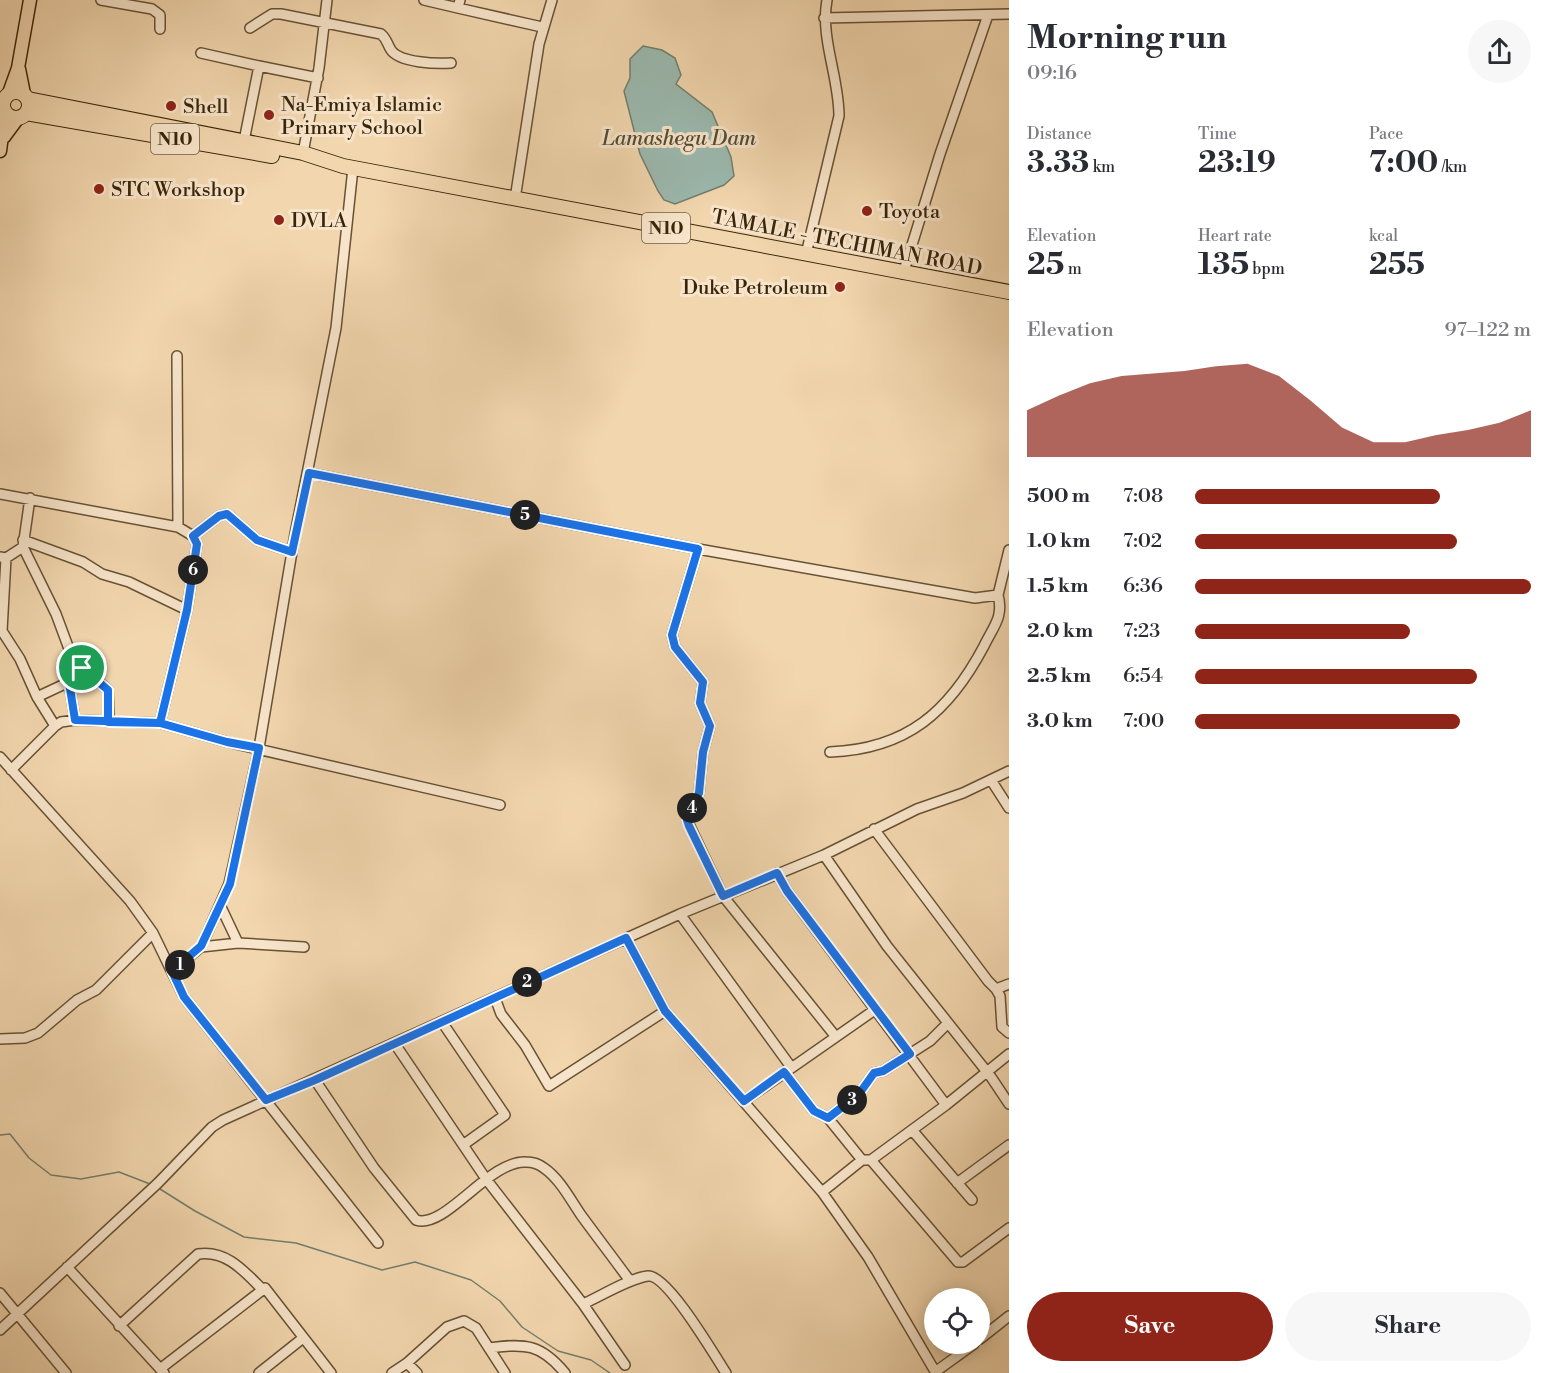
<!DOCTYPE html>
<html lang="en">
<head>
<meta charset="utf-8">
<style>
	body { margin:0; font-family:"Libre Bodoni",serif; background:#f7f7f7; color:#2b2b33; height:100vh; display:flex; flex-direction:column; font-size:22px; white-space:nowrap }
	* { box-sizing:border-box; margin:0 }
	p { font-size:20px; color:#7c7c81 }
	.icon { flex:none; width:33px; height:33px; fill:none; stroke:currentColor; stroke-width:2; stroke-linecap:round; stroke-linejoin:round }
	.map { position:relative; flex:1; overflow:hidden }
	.details { display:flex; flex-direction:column; background:#fff; width:540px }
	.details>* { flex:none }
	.fabs { position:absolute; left:924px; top:1288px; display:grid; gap:12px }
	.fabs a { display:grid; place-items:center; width:66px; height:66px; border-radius:50%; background:#fff; box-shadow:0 3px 15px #0003; font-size:30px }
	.pin { position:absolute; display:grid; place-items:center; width:51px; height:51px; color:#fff; margin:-26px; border:3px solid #fff; border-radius:50%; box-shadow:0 2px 6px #0007 }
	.km { position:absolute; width:30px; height:30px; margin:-15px; border-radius:50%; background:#222; color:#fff; font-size:16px; line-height:30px; text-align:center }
	.round { display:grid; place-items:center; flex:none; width:63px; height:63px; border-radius:32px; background:#f7f7f7 }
	.overview { display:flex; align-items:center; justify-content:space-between; height:102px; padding:0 18px }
	h1 { font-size:33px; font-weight:800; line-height:45px }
	.metrics { display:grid; grid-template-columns:repeat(3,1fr); gap:9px; height:102px; padding:6px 18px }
	.metrics div { display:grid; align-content:center }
	.metrics b { font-size:30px; font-weight:800 }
	.metrics small { font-size:16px; font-weight:400 }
	.metrics p { font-size:16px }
	.chart { height:168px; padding:12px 18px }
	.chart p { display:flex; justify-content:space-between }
	.chart svg { width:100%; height:108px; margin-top:6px; fill:#8f2418; opacity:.7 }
	.button { display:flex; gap:12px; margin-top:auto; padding:12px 18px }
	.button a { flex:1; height:69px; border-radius:36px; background:#8f2418; color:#fff; font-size:24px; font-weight:800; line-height:69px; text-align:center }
	.button a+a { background:#f7f7f7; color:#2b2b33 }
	ul { padding:0 18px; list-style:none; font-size:20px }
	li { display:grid; grid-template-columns:96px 72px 1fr; align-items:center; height:45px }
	li i { height:15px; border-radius:8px; background:#8f2418 }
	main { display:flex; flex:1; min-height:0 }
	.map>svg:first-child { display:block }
	.water { fill:#9bb9af; stroke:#747e6d; stroke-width:1.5 }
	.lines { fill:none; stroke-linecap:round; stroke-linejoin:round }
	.stream { stroke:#747e6d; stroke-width:1.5 }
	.minor-casing { stroke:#675233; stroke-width:12 }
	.major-casing { stroke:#39260a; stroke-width:15 }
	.highway-casing { stroke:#39260a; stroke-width:16 }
	.minor { stroke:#f7e4ca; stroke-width:9 }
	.major { stroke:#f2d6ae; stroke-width:12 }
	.highway { stroke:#f2d6ae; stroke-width:14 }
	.route-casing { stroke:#fff; stroke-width:12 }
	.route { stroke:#1a73e8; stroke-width:8 }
	.poi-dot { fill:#8f2418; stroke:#f7e4ca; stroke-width:2 }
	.labels { text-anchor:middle; stroke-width:6; stroke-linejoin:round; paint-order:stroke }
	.shield { fill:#f7e4ca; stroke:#725f44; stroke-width:1.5 }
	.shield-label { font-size:18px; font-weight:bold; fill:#39260a }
	.poi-label { font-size:20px; fill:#39260a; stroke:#f7e4ca; text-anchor:start }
	.street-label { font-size:20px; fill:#39260a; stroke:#f7e4ca }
	.water-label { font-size:21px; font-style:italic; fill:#524b33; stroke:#f7e4ca }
</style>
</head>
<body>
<main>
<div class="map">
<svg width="1009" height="1373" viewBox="0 0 1009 1373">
	<rect width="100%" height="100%" fill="#f2d6ae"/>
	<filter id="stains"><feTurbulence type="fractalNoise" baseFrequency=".00333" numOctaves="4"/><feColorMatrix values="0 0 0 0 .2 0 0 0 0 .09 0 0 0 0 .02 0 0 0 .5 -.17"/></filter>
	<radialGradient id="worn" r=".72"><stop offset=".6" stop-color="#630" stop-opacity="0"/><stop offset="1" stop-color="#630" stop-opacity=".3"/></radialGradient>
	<path class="water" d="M643,46L662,50L675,58L681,75L676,84L712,112L731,157L734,176L724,185L675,204L664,200L658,191L640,154L624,91L630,78V59Z"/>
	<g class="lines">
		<path class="stream" d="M0,1135L10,1134L29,1158L51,1175L81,1179L119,1172L150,1184
			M160,1189L195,1211L244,1237L296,1243L382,1270L415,1262L471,1280L500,1301L522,1327L558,1351L591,1360L610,1373"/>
		<defs>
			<path id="minor" d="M101,0L152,9L160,15V29
				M424,0L458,8
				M460,0L458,8L542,27
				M824,18L1009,14
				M250,28L272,14H281L381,34C387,39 387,44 391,50C400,63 437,64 451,63
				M201,53L259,66
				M244,141L259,66L318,78
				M303,153L319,68L327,0
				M515,199L539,44L552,0
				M806,254L839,116C839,77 820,38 827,0
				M903,274L940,154L988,15
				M177,356L178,527
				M309,473L698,549L975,598L998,595L1009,550
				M0,494L178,527L193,536L197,544L187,610L160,723
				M193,536L219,516L227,514L257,540L292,552
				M23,540L83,562L102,574L129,582L187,610
				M23,547L56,614L69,649L79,664L108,690L109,722
				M698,549L672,635L675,647L703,682L700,703L710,726L703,752L699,793L687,820L723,896L836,1037
				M0,557L6,558L23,547L30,498
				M6,558L2,631L20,659L37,697L55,726
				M69,682L75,720
				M37,697L69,682L82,668
				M830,752C907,749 949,712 984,646C993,627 1004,617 998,595
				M0,757L130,901L153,933L184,997L378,1243
				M11,770L55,726L61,722L75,720L160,723L227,742L500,805
				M991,780L1009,808
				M874,829L988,981L996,989L1009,984
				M824,855L887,946L991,1077L1009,1104
				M777,873L787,891L946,1105
				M220,905L238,943
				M680,914L791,1067
				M626,938L665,1011L822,1192L868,1257L936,1373
				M201,947L238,943L304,947
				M172,971L201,947L229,884L259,748L295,534L336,328L353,168
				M996,989L1000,996L1002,1027L1009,1033
				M495,998L501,1014L525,1045L549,1086L665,1011
				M442,1022L505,1115L463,1145
				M0,1039L25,1038L38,1033L77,1000L96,990L153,933
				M395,1044L486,1179L583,1304C601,1296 630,1278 648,1276C667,1274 715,1356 726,1373
				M784,1072L814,1111L828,1118L862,1160
				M315,1080L374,1168L416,1220C445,1230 489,1160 526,1162C532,1162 539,1164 544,1168C560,1179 570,1199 581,1215C597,1237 614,1259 630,1281
				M744,1101L876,1009
				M828,1118L859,1094L874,1073L883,1071L930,1041L947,1024
				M912,1130L972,1200
				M871,1160L958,1262H963L1009,1228
				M957,1183L1009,1145
				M822,1192L862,1160H871L946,1105L1009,1054
				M67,1267L164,1373
				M0,1293L66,1373
				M583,1304L625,1365
				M119,1326L198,1254C226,1250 243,1270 262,1289
				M0,1330L158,1183L212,1127L223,1120L680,914L824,855L917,809L963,793L1009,771
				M980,1339L1009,1316
				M489,1348C525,1343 541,1344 565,1373
				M407,1363L447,1327L464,1321L476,1328L505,1373
				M160,1369L265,1288L331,1373
				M935,1372L974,1344
				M259,1373L303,1338
				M392,1373L407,1363L417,1373"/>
			<path id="major" d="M19,69L24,94
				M9,93L18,68L30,0
				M4,137L18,118
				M0,151L5,112"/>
			<path id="highway" d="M3 105a13 13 0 1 1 26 0a13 13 0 1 1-26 0Z
				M28,99L303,153L343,166L1009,292
				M26,113L272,156"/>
		</defs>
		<use href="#minor" class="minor-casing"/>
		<use href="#major" class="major-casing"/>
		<use href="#highway" class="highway-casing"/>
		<use href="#minor" class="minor"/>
		<use href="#major" class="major"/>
		<use href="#highway" class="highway"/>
	</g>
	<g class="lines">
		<defs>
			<path id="route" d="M82,668L108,690V722L160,723L227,742L259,748L230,884L201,946L172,971L184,997L266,1100L315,1080L626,938L665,1011L744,1101L784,1072L814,1111L828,1118L859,1094L874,1073L883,1071L910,1054L787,891L777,873L723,896L689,826L687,820L699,793L703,752L710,726L700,703L703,682L675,647L672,635L698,549L309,473L292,552L257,540L227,514L219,516L193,536L197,544L187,610L160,723L75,720L69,682L82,668"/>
		</defs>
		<use href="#route" class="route-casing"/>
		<use href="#route" class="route"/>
	</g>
	<g class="poi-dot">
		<circle cx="171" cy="106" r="6"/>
		<circle cx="269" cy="115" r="6"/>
		<circle cx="99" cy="189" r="6"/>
		<circle cx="867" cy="211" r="6"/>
		<circle cx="279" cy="220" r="6"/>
		<circle cx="840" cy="287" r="6"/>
	</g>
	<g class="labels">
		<g class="shield">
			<rect x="151" y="124" width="48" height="30" rx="4.5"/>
			<rect x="642" y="213" width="48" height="30" rx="4.5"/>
		</g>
		<g class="shield-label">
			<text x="175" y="145">N10</text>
			<text x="666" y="234">N10</text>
		</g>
		<g class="poi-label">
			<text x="281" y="111">Na-Emiya Islamic<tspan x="281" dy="23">Primary School</tspan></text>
			<text x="183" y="113">Shell</text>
			<text x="111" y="196">STC Workshop</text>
			<text x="879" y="218">Toyota</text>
			<text x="291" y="227">DVLA</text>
			<text x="828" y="294" text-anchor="end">Duke Petroleum</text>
		</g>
		<g class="street-label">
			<text transform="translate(847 242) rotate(11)" y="7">TAMALE - TECHIMAN ROAD</text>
		</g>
		<g class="water-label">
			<text x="679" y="145">Lamashegu Dam</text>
		</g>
	</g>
	<rect width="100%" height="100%" filter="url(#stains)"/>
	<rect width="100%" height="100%" fill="url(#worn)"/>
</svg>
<div class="fabs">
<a><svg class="icon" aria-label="locate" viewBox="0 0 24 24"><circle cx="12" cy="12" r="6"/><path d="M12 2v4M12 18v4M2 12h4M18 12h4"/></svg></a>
</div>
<div class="pin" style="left:82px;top:668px;background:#1e9e55"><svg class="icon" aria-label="arrive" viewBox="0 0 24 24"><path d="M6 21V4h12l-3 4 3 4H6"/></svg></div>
<b class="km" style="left:180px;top:965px">1</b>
<b class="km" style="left:527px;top:982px">2</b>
<b class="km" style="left:852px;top:1100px">3</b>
<b class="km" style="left:692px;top:808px">4</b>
<b class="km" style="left:525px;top:515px">5</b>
<b class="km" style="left:193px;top:570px">6</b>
</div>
<section class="details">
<div class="overview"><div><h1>Morning run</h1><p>09:16</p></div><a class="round"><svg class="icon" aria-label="share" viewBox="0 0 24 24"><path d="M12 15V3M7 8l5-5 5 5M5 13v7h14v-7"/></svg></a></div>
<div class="metrics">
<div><p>Distance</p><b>3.33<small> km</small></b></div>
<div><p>Time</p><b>23:19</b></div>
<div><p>Pace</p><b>7:00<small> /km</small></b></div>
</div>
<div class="metrics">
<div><p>Elevation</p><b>25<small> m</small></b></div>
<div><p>Heart rate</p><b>135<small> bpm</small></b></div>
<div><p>kcal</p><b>255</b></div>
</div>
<div class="chart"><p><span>Elevation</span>97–122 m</p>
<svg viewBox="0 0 160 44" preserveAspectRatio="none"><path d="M0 44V25L10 19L20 14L30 11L40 10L50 9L60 7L70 6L80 11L90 21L100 32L110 38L120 38L130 35L140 33L150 30L160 25V44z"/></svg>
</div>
<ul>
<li><b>500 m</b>7:08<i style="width:73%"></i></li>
<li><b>1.0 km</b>7:02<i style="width:78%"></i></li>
<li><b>1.5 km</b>6:36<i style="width:100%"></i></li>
<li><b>2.0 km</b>7:23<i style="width:64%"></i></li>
<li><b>2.5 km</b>6:54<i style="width:84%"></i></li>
<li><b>3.0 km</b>7:00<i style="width:79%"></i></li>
</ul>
<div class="button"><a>Save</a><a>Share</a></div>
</section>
</main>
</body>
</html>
